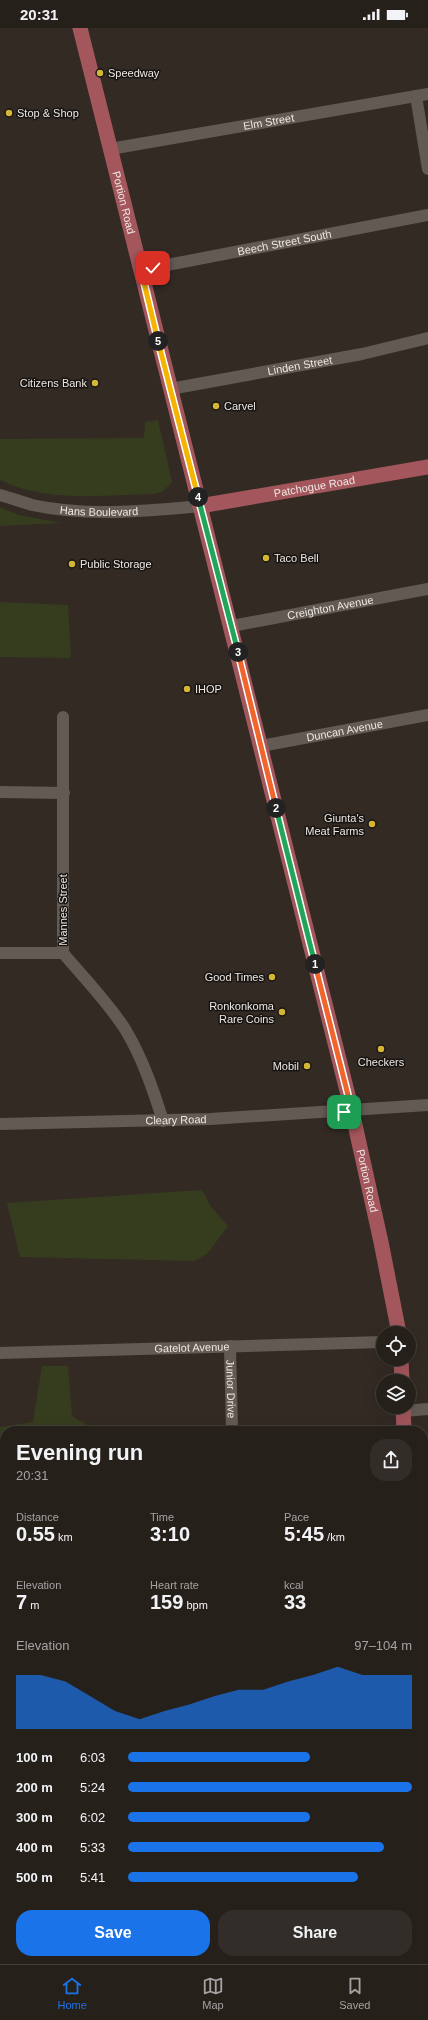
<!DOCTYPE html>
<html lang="en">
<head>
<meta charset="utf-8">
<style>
	body { margin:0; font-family:Arial,sans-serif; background:#322d28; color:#f1f3f6; height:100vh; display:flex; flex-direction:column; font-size:15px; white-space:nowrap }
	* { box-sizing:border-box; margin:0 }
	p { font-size:13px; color:#a4a3a3 }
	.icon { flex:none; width:22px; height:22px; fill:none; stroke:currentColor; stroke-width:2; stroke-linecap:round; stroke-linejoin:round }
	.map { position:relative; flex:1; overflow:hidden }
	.panel { position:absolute; left:0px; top:1398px; width:428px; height:538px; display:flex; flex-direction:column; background:#26201b; border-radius:16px 16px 0 0; box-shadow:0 4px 16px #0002,0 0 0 1px #423e3a }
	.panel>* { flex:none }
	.controls { position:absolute; left:376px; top:1298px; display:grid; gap:8px }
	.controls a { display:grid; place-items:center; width:40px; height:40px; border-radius:50%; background:#26201b; box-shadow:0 4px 16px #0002,0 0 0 1px #423e3a; font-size:20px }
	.pin { position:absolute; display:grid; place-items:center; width:34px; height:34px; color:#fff; margin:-17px; border-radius:8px; box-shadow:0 2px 6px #0006 }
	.km { position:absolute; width:20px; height:20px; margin:-10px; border-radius:50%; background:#222; color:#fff; font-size:11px; line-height:20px; text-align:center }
	.round { display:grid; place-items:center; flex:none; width:42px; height:42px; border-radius:16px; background:#322d28 }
	.summary { display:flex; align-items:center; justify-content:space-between; height:68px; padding:0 16px }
	h1 { font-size:22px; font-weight:700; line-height:30px }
	.metrics { display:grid; grid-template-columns:repeat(3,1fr); gap:6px; height:68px; padding:4px 16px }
	.metrics div { display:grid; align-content:center }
	.metrics b { font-size:20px; font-weight:700 }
	.metrics small { font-size:11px; font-weight:400 }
	.metrics p { font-size:11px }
	.chart { height:112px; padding:8px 16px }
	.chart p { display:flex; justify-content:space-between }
	.chart svg { width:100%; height:72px; margin-top:4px; fill:#1a73e8; opacity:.7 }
	.button { display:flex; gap:8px; margin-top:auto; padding:8px 16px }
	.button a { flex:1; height:46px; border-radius:16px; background:#1a73e8; color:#fff; font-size:16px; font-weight:700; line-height:46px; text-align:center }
	.button a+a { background:#322d28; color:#f1f3f6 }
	ul { padding:0 16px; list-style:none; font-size:13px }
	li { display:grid; grid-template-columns:64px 48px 1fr; align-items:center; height:30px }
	li i { height:10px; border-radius:5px; background:#1a73e8 }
	.status { display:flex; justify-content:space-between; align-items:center; height:28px; padding:0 20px; background:#26201b; direction:ltr }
	.status svg { height:11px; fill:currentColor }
	.menu { display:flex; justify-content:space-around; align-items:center; height:56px; border-top:1px solid #423e3a; background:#26201b; font-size:11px; color:#a4a3a3 }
	.menu a { display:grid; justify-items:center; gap:2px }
	.menu .on { color:#1a73e8 }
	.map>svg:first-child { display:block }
	.green { fill:#363d1e }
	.water { fill:#041c27 }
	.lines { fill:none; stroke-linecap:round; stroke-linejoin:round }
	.minor { stroke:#635a53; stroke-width:12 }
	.major { stroke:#a3575d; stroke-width:15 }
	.split-1-casing { stroke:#fff; stroke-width:8 }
	.split-2-casing { stroke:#fff; stroke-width:8 }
	.split-3-casing { stroke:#fff; stroke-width:8 }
	.split-4-casing { stroke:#fff; stroke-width:8 }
	.split-5-casing { stroke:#fff; stroke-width:8 }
	.split-6-casing { stroke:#fff; stroke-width:8 }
	.split-1 { stroke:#f0652b; stroke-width:5 }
	.split-2 { stroke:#22a559; stroke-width:5 }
	.split-3 { stroke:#f0652b; stroke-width:5 }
	.split-4 { stroke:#22a559; stroke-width:5 }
	.split-5 { stroke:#f5b400; stroke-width:5 }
	.split-6 { stroke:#f5b400; stroke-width:5 }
	.poi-dot { fill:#d4b635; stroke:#171411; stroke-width:1.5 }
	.labels { text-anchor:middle; stroke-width:3; stroke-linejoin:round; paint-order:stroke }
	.poi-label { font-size:11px; fill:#ede7e3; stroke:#171411; text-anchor:start }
	.street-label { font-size:11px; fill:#ede7e3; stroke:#171411 }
</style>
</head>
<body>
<div class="status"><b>20:31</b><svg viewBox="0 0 49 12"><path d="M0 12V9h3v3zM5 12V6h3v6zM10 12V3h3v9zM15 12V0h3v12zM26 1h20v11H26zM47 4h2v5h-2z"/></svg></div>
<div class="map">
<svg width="428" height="1936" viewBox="0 0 428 1936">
	<rect width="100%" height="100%" fill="#332a24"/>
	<path class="green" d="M158,392L172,454L162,464L153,466C102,467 47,475 0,452V411L144,410L145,394Z
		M0,479L19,487L61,495L0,498Z
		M0,574L68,577L71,630L0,629Z
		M202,1162L211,1179L228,1198L207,1226L194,1233L20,1229L7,1175Z
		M42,1338H68L72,1388L97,1403H5V1416L0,1414V1399L33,1394Z
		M0,1832H5V1903H0Z
		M44,1931H200L199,1936H66L48,1935Z"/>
	<path class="water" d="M0,1903H5V1931H44L48,1935L66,1936H0Z"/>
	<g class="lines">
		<g class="minor">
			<path d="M416,68L428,141"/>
			<path id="s1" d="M110,121L428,66"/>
			<path id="s2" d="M141,242L428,187"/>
			<path id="s3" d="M170,361L362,326L428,310"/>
			<path id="s4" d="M0,467C11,470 22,474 32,477C88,489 145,483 200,478"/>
			<path id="s5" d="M232,598L428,561"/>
			<path d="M63,689V925C84,950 107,973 125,1001C142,1029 153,1061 163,1093"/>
			<path id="s6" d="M261,718L428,687"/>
			<path d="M0,764L64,765"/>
			<path d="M0,925H63"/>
			<path id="s7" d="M0,1096L210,1091L428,1077"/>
			<path id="s8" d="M230,1318L232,1403"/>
			<path id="s9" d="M0,1325L383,1314"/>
			<path d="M404,1383L428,1381"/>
			<path d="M423,1491H428"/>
			<path d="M0,1568H5"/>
			<path d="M423,1616H428"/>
			<path d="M423,1795L428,1796"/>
			<path d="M0,1813H5"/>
		</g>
		<g class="major">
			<path id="s10" d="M80,0L352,1083L381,1214L399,1305"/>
			<path id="s11" d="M200,478L428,439"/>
			<path d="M401,1331L402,1353"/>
			<path d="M403,1379L404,1403"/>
			<path d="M405,1936L406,1931"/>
		</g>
	</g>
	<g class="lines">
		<defs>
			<path id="split-1" d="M315,936L352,1083L344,1084"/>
			<path id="split-2" d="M276,780L315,936"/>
			<path id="split-3" d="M238,624L276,780"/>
			<path id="split-4" d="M198,469L238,624"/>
			<path id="split-5" d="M158,313L198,469"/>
			<path id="split-6" d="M153,240L141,242L158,313"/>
		</defs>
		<use href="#split-1" class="split-1-casing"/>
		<use href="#split-2" class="split-2-casing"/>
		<use href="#split-3" class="split-3-casing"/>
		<use href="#split-4" class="split-4-casing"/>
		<use href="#split-5" class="split-5-casing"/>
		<use href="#split-6" class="split-6-casing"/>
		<use href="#split-1" class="split-1"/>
		<use href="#split-2" class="split-2"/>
		<use href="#split-3" class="split-3"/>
		<use href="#split-4" class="split-4"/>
		<use href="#split-5" class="split-5"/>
		<use href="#split-6" class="split-6"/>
	</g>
	<g class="poi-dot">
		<circle cx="100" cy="45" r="4"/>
		<circle cx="9" cy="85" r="4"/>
		<circle cx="95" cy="355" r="4"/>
		<circle cx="216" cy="378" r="4"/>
		<circle cx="266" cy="530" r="4"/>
		<circle cx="72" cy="536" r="4"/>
		<circle cx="187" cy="661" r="4"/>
		<circle cx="372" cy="796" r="4"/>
		<circle cx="272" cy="949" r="4"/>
		<circle cx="282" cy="984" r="4"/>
		<circle cx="381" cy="1021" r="4"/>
		<circle cx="307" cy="1038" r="4"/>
	</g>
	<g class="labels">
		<g class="poi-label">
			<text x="108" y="49">Speedway</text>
			<text x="17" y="89">Stop &amp; Shop</text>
			<text x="87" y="359" text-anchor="end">Citizens Bank</text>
			<text x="224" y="382">Carvel</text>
			<text x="274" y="534">Taco Bell</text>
			<text x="80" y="540">Public Storage</text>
			<text x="195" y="665">IHOP</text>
			<text x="364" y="794" text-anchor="end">Giunta's<tspan x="364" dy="13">Meat Farms</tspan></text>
			<text x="264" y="953" text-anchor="end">Good Times</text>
			<text x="274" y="982" text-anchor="end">Ronkonkoma<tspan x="274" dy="13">Rare Coins</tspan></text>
			<text x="381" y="1038" text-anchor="middle">Checkers</text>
			<text x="299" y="1042" text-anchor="end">Mobil</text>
		</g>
		<g class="street-label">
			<text dy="4" stroke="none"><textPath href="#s1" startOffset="161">Elm Street</textPath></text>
			<text dy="4" stroke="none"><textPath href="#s10" startOffset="180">Portion Road</textPath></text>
			<text dy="4" stroke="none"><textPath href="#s2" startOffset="146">Beech Street South</textPath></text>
			<text dy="4" stroke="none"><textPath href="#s3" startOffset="132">Linden Street</textPath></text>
			<text dy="4" stroke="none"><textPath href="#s11" startOffset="116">Patchogue Road</textPath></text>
			<text dy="4" stroke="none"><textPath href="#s4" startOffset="101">Hans Boulevard</textPath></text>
			<text dy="4" stroke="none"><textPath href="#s5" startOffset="100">Creighton Avenue</textPath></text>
			<text dy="4" stroke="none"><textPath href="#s6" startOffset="85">Duncan Avenue</textPath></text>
			<text transform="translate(63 882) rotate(-90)" y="4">Mannes Street</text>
			<text dy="4" stroke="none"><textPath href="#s7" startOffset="176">Cleary Road</textPath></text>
			<text dy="4" stroke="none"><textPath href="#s10" startOffset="1188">Portion Road</textPath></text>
			<text dy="4" stroke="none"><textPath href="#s9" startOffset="192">Gatelot Avenue</textPath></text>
			<text dy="4" stroke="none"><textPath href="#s8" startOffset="43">Junior Drive</textPath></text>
		</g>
	</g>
</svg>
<div class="controls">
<a><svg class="icon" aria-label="locate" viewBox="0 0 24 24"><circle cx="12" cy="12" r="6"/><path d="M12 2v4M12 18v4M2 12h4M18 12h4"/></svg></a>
<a><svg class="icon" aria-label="layers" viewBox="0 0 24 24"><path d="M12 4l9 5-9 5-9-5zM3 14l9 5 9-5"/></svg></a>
</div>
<div class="pin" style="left:344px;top:1084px;background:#1e9e55"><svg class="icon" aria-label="arrive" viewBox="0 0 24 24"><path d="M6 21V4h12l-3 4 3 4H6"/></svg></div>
<div class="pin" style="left:153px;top:240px;background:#d93025"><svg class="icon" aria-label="check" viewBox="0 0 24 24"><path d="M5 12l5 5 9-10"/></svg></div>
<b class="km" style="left:315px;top:936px">1</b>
<b class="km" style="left:276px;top:780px">2</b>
<b class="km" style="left:238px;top:624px">3</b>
<b class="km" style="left:198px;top:469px">4</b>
<b class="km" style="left:158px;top:313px">5</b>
<section class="panel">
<div class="summary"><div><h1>Evening run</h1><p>20:31</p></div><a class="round"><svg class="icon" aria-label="share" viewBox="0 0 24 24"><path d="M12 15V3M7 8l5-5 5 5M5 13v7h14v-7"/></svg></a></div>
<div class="metrics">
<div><p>Distance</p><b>0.55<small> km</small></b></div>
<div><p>Time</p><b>3:10</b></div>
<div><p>Pace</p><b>5:45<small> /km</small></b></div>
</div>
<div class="metrics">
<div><p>Elevation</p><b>7<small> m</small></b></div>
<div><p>Heart rate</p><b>159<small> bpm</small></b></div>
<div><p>kcal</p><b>33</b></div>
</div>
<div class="chart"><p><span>Elevation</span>97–104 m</p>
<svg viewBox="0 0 160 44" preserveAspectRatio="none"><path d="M0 44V11L10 11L20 15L30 24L40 33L50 38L60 33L70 29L80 24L90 20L100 20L110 15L120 11L130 6L140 11L150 11L160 11V44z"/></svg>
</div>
<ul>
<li><b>100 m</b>6:03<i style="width:64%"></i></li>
<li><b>200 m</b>5:24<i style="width:100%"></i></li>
<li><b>300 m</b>6:02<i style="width:64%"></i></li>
<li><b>400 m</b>5:33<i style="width:90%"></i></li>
<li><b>500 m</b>5:41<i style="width:81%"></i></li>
</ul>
<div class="button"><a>Save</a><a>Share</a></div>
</section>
</div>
<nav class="menu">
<a class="on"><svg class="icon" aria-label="home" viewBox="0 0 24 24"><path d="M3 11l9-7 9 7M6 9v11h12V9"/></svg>Home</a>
<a><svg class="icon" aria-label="map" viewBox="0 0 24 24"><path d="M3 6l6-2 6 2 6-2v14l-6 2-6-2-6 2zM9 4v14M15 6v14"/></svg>Map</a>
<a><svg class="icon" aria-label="saved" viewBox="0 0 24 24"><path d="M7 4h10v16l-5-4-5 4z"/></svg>Saved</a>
</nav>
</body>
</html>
